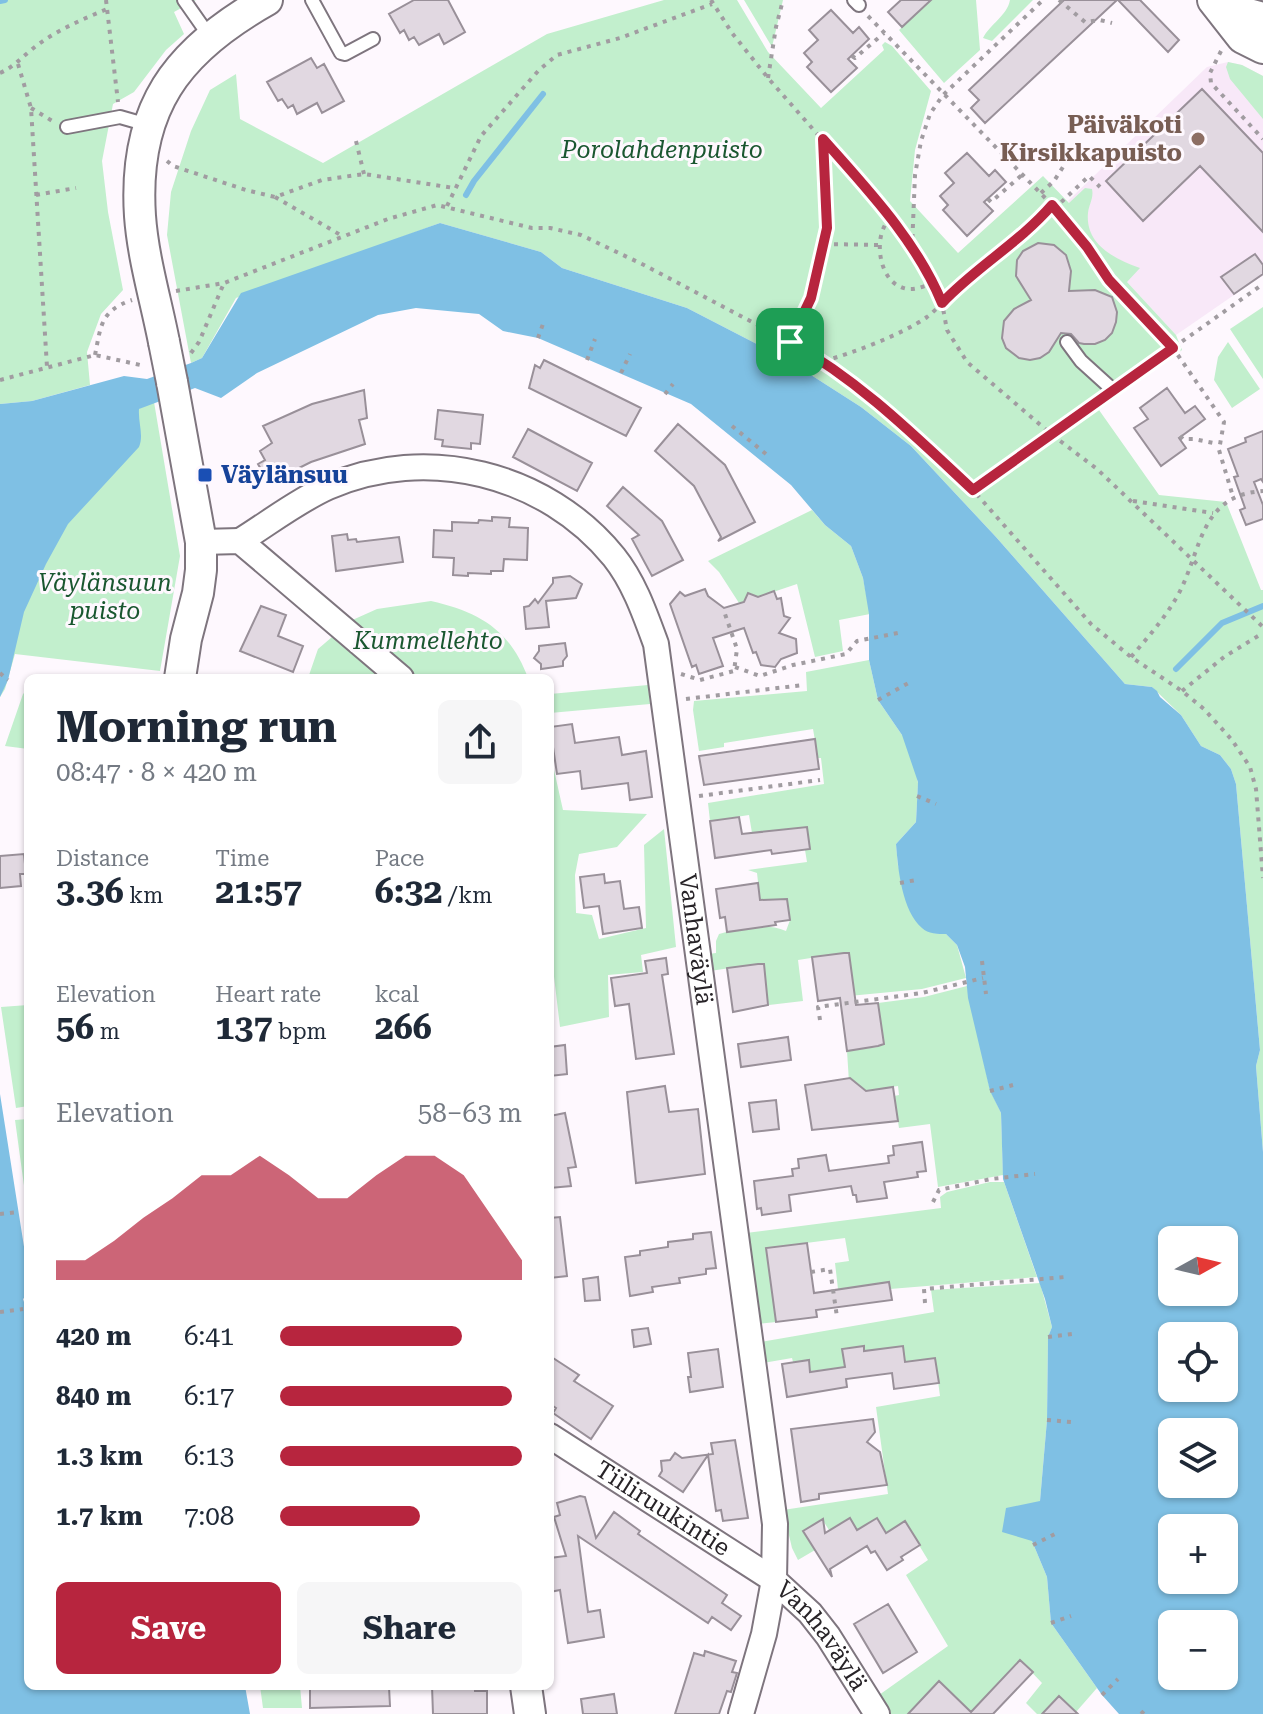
<!DOCTYPE html>
<html lang="en">
<head>
<meta charset="utf-8">
<style>
	body { margin:0; font-family:"Roboto Serif",serif; background:#f6f6f7; color:#1f2937; height:100vh; display:flex; flex-direction:column; font-size:30px; white-space:nowrap }
	* { box-sizing:border-box; margin:0 }
	p { font-size:26px; color:#747a83 }
	.icon { flex:none; width:44px; height:44px; fill:none; stroke:currentColor; stroke-width:2; stroke-linecap:round; stroke-linejoin:round }
	.map { position:relative; flex:1; overflow:hidden }
	.side { position:absolute; left:24px; top:674px; width:530px; height:1016px; display:flex; flex-direction:column; background:#fff; border-radius:12px; box-shadow:0 2px 6px #0004 }
	.side>* { flex:none }
	.needle { width:52px; rotate:82deg }
	.tools { position:absolute; left:1158px; top:1226px; display:grid; gap:16px }
	.tools a { display:grid; place-items:center; width:80px; height:80px; border-radius:12px; background:#fff; box-shadow:0 2px 6px #0004; font-size:40px }
	.pin { position:absolute; display:grid; place-items:center; width:68px; height:68px; color:#fff; margin:-34px; border-radius:16px; box-shadow:0 4px 12px #0006 }
	.round { display:grid; place-items:center; flex:none; width:84px; height:84px; border-radius:12px; background:#f6f6f7 }
	.headline { display:flex; align-items:center; justify-content:space-between; height:136px; padding:0 32px }
	h1 { font-size:44px; font-weight:700; line-height:60px }
	.metrics { display:grid; grid-template-columns:repeat(3,1fr); gap:12px; height:136px; padding:8px 32px }
	.metrics div { display:grid; align-content:center }
	.metrics b { font-size:34px; font-weight:700 }
	.metrics small { font-size:22px; font-weight:400 }
	.metrics p { font-size:22px }
	.chart { height:224px; padding:16px 32px }
	.chart p { display:flex; justify-content:space-between }
	.chart svg { width:100%; height:144px; margin-top:8px; fill:#b7253e; opacity:.7 }
	.cta { display:flex; gap:16px; margin-top:auto; padding:16px 32px }
	.cta a { flex:1; height:92px; border-radius:12px; background:#b7253e; color:#fff; font-size:32px; font-weight:700; line-height:92px; text-align:center }
	.cta a+a { background:#f6f6f7; color:#1f2937 }
	ul { padding:0 32px; list-style:none; font-size:26px }
	li { display:grid; grid-template-columns:128px 96px 1fr; align-items:center; height:60px }
	li i { height:20px; border-radius:10px; background:#b7253e }
	.map>svg:first-child { display:block }
	.built { fill:#f8e8f8 }
	.green { fill:#c2efcd }
	.water { fill:#7fc0e4; fill-rule:evenodd }
	.lines { fill:none; stroke-linecap:round; stroke-linejoin:round }
	.stream { stroke:#7fc0e4; stroke-width:6 }
	.building { fill:#e1d8e1; stroke:#999099; stroke-width:2 }
	.service-casing { stroke:#7e757e; stroke-width:16 }
	.minor-casing { stroke:#7e757e; stroke-width:28 }
	.tertiary-casing { stroke:#7e757e; stroke-width:34 }
	.secondary-casing { stroke:#7e757e; stroke-width:36 }
	.path { stroke:#a19ca1; stroke-width:4; stroke-dasharray:4 6; stroke-linecap:butt }
	.service { stroke:#fff; stroke-width:12 }
	.minor { stroke:#fff; stroke-width:24 }
	.tertiary { stroke:#fff; stroke-width:30 }
	.secondary { stroke:#fff; stroke-width:32 }
	.tertiary-bridge-casing { stroke:#7e757e; stroke-width:34; stroke-linecap:butt }
	.tertiary-bridge { stroke:#fff; stroke-width:30 }
	.route-casing { stroke:#fff; stroke-width:16 }
	.route { stroke:#b7253e; stroke-width:10 }
	.education-dot { fill:#8d6e63; stroke:#fef8fe; stroke-width:3 }
	.transit-dot { fill:#1a4fb4; stroke:#fef8fe; stroke-width:3 }
	.labels { text-anchor:middle; stroke-width:6; stroke-linejoin:round; paint-order:stroke }
	.education-label { font-size:24px; font-weight:bold; fill:#785e54; stroke:#fef8fe; text-anchor:end }
	.park-label { font-size:24px; font-style:italic; fill:#1a5730; stroke:#fef8fe }
	.transit-label { font-size:24px; font-weight:bold; fill:#164399; stroke:#fef8fe; text-anchor:start }
	.street-label { font-size:24px; fill:#272327; stroke:#fef8fe }
</style>
</head>
<body>
<div class="map">
<svg width="1263" height="1714" viewBox="0 0 1263 1714">
	<rect width="100%" height="100%" fill="#fef8fe"/>
	<path class="built" d="M1228,62L1242,65L1263,76V275L1176,335L1126,281L1115,275L1068,201L1207,67Z"/>
	<path class="green" d="M0,0H196L174,12L184,34L166,50L134,92L113,104L102,161L108,212L123,290L101,314L87,352L90,385L32,401L0,404Z
		M664,0H737L768,52L821,108L884,50L882,45L885,42L892,46L931,91L915,150L910,201L958,253L1043,176L1069,203L1085,188L1092,189C1094,198 1089,204 1088,213C1085,245 1115,259 1140,268L1127,282L1176,335L1182,350L1099,410L1159,495L1226,502L1261,590H1263V1152L1256,1066L1260,1050L1236,784L1231,769L1220,755L1201,746L1181,715L1152,687L1125,684L996,537L911,446L861,407L786,359L687,308L562,268L541,252L440,223L236,298L202,358L191,363L167,235L171,192L191,131L210,90L236,74L240,119L323,163L547,34Z
		M744,0H783L772,47Z
		M931,0H976L980,50L944,83L899,30Z
		M1010,0H1033L992,41L983,38C990,24 1007,16 1010,0Z
		M1228,62L1242,65L1263,76V119L1230,79L1226,67Z
		M1263,307V379L1230,329Z
		M1228,342L1260,389L1232,408L1214,380L1218,357Z
		M154,402L180,556L160,671L15,654L5,689L0,697V543L138,409Z
		M812,510L825,525L851,546L863,578L870,614L839,620L843,651L815,657L797,584L755,598L747,596L746,601L739,603L719,572L708,561Z
		M431,601C480,612 510,630 528,678H410L348,622L377,609Z
		M332,637L379,676L382,678H308L318,649Z
		M869,660L878,700L902,735L910,728L918,783L916,822L896,844L898,866L933,933L946,934L957,945L966,978L922,989L849,996L855,994L848,967L851,966L849,954L843,953L798,960L803,1001L769,1005L757,964L710,971L708,954L716,953V941L719,934C738,928 767,922 786,931L790,920L787,899L760,900L757,873L748,870L807,862L805,850L810,849L807,827L770,831L753,839L749,815L710,821L708,803L824,784L821,758H818L813,729L724,743V747L699,751L693,710L694,701L807,691L806,672Z
		M648,685L650,704L550,713V694Z
		M28,689V749L5,746L23,694Z
		M550,752L563,810L647,814L617,847L579,854L575,875L576,913L592,915L599,939L646,928L644,845L664,829L676,947L641,955L643,972L608,975L609,1017L560,1027L550,943Z
		M967,986L990,1090L1001,1113L1003,1175L938,1187L930,1124L899,1128L894,1096L899,1095L898,1086L862,1091L861,1087L854,1081L849,1082L847,1051L878,1047V1003L924,997Z
		M28,1005V1106L16,1108L1,1007Z
		M28,1119V1215L15,1120Z
		M990,1182H1004L1037,1277L890,1289L889,1282L838,1289L835,1263L849,1261L845,1238L767,1248L776,1322L758,1324L746,1233L941,1208L940,1197L947,1192Z
		M1040,1283L1052,1327L1048,1337L1047,1420L1040,1501L1032,1541L1047,1577L1051,1623L1097,1688L1076,1712L1059,1696L1042,1714H1037L1026,1703L1042,1683L1020,1660L970,1714L947,1710L957,1699L939,1681L910,1714H891L879,1695L948,1646L906,1575L928,1560L905,1522L886,1533L877,1518L857,1530L850,1518L829,1530L822,1519L803,1531L815,1550L798,1560L792,1548L783,1510L888,1494L876,1407L940,1396L935,1359L905,1362L903,1346L864,1351V1347L842,1349L845,1367L810,1371L808,1360L793,1362L792,1358L763,1363L761,1342L934,1312L931,1290Z
		M260,1686H300L302,1708H263Z"/>
	<path class="water" d="M440,223L541,252L562,268L687,308L786,359L861,407L911,446L996,537L1125,684L1152,687L1157,691L1160,697L1181,715L1201,746L1220,755L1231,769L1236,784L1260,1050L1256,1066L1263,1152V1714H1119L1102,1695L1051,1623L1047,1577L1032,1541L1002,1532L1006,1508L1040,1501L1047,1420L1048,1337L1052,1327L1045,1299L1003,1179L1001,1113L990,1091L968,998L965,967L957,945L946,934C938,934 928,934 922,928C902,911 898,869 896,844L916,822L918,782L902,735L878,700L869,660V614L863,578L851,546L825,525L791,485L691,404L538,338L503,331L479,314L416,308L378,315L257,373L221,398L195,388L139,409C138,423 144,435 139,447L68,524L46,564L24,612L8,680L0,697V404L32,401L124,376L147,379L191,363L202,358L241,293ZM1172,1240H1224V1292H1172ZM1172,1336H1224V1388H1172ZM1172,1432H1224V1484H1172ZM1172,1528H1224V1580H1172ZM1172,1624H1224V1676H1172Z
		M0,1094L25,1253L28,1254V1294L23,1299L28,1314V1686H245L250,1714H0Z"/>
	<g class="lines">
		<path class="stream" d="M0,1L5,0
			M466,195L474,181L543,94
			M1176,669L1222,623L1263,606"/>
	</g>
	<path class="building" d="M414,0H448L465,32L444,44L439,34L419,45L414,37L409,40L404,30L400,33L389,14Z
		M901,0H931L902,27L888,12Z
		M1064,0H1117L985,123L971,108L979,100L969,90Z
		M1118,0H1140L1179,40L1168,52Z
		M831,10L853,33L859,27L869,39L848,59L857,68L831,92L807,67L812,62L804,53L818,40L809,30Z
		M311,58L317,68L324,64L344,101L322,113L317,103L297,114L293,105L288,108L282,99L278,101L267,82Z
		M1202,89L1263,153V232L1200,166L1143,221L1106,181Z
		M967,153L989,176L995,170L1006,182L984,202L993,211L967,236L943,210L948,205L940,196L954,183L945,173Z
		M1038,243L1054,245L1066,255L1071,271L1069,291L1095,290L1112,297L1117,312L1116,322L1112,333L1105,340L1095,344H1084L1079,343L1071,334L1061,333L1049,352L1040,358L1030,360L1019,358L1006,348L1002,338L1004,321L1014,309L1031,300L1016,276L1017,260L1023,251Z
		M1255,254L1263,265V274L1234,294L1221,277Z
		M544,360L641,408L626,436L529,388L535,365L540,368Z
		M1167,388L1185,413L1195,406L1205,419L1179,438L1186,448L1161,466L1134,428L1148,419L1140,408Z
		M364,390L367,418L359,420L365,444L311,462L269,483L258,464L265,460L260,451L272,443L263,426L312,404Z
		M438,410L483,415L480,444L471,443V449L442,446L443,440L435,439Z
		M678,424L725,465L755,522L718,541L721,537L694,486L655,451Z
		M528,429L592,463L577,491L513,457Z
		M1263,431V482L1261,479L1254,482L1263,505V519L1246,525L1240,510L1245,508L1234,477L1238,476L1228,449L1246,442L1245,438Z
		M623,487L662,521L683,560L652,576L632,539L639,535L607,506Z
		M492,517L510,518L509,527L528,528L527,560L504,559L503,571H491V574L468,573V576L453,575L454,558L433,557L434,530L452,531V522L478,523L479,520L492,521Z
		M347,534L348,540L356,539L357,542L399,537L403,562L336,571L332,536Z
		M570,576L582,584L576,598L546,601L549,627L526,629L524,607L529,606L535,599L538,603L553,583V578Z
		M705,589L708,596L724,608L744,602L748,593L758,597L774,591L777,599L781,598L784,616L790,618L779,633L796,639L797,653L781,659L775,667L761,665L756,652L753,653L744,628L713,638L723,666L699,674L696,665L692,667L670,604L680,592L685,596Z
		M261,606L286,615L278,636L303,646L293,672L240,651Z
		M565,643L567,656L563,661V666L541,669V664L534,658L539,651V646Z
		M572,724L575,743L619,737L622,755L646,751L652,797L630,800L628,783L582,789L580,771L557,774L550,727Z
		M815,739L819,769L704,785L699,756Z
		M739,817L742,834L807,827L810,849L772,854L771,850L715,858L710,821Z
		M24,854L26,874H20L21,886L0,888V856Z
		M604,874L605,883L620,881L624,909L639,907L642,928L603,934L599,906L584,908L580,877Z
		M758,883L760,900L787,899L790,920L775,922L776,925L727,932L725,917L720,918L716,889Z
		M844,953H849L856,1005L878,1003L884,1044L878,1046L847,1051L840,998L818,1001L812,957Z
		M666,958L668,974L662,975L674,1054L636,1059L629,1004L615,1006L611,978L647,973L645,961Z
		M758,964H764L768,1005L733,1012L727,968Z
		M788,1037L791,1060L741,1067L738,1044Z
		M565,1045L567,1074L550,1076V1047Z
		M850,1078L866,1091L893,1087L898,1121L812,1130L805,1085Z
		M665,1086L669,1112L698,1109L705,1174L636,1183L627,1092Z
		M776,1100L779,1129L753,1132L749,1103Z
		M565,1113L576,1167L568,1168L571,1186L550,1188V1116Z
		M922,1142L926,1171L917,1172L918,1177L884,1182L887,1198L857,1202L856,1195H853L851,1186L789,1195L791,1211L762,1215L761,1208L757,1209L754,1181L793,1176L792,1169L799,1168L798,1159L826,1155L829,1171L889,1163L888,1156L894,1155L893,1146Z
		M560,1217L567,1276L550,1278V1218Z
		M711,1232L716,1268L706,1269V1274L679,1278L680,1283L652,1287L653,1292L630,1296L625,1257L640,1255V1251L668,1247V1242L693,1239V1234Z
		M807,1243L814,1293L889,1282L892,1300L816,1310L817,1317L776,1322L766,1248Z
		M598,1277L600,1300L585,1301L583,1279Z
		M648,1328L651,1344L634,1347L632,1330Z
		M864,1346V1351L903,1346L905,1362L935,1358L939,1383L894,1389L892,1373L846,1379L847,1387L787,1397L782,1364L809,1360L810,1372L845,1367L842,1349Z
		M718,1349L723,1387L690,1392L688,1377H691L688,1353Z
		M550,1356L579,1375L574,1381L613,1406L591,1439L553,1413L556,1408L550,1404Z
		M873,1419L875,1432L867,1442L880,1452L887,1485L819,1494V1499L801,1502L791,1429Z
		M735,1440L748,1518L723,1521L721,1510L716,1511L708,1455L683,1492L659,1476L662,1471L661,1461L670,1460L675,1453L682,1458L713,1454L711,1443Z
		M580,1496L585,1497L596,1538L614,1512L640,1531L638,1534L727,1595L722,1603L741,1616L731,1630L712,1617L708,1623L578,1536L588,1612L600,1610L604,1637L568,1643L560,1590L550,1592V1558L566,1556L554,1517L560,1515L557,1503Z
		M850,1518L857,1530L877,1518L886,1533L905,1521L920,1545L901,1557L903,1560L887,1570L875,1551L871,1553L867,1546L830,1569L832,1577L803,1531L823,1519L825,1533Z
		M888,1604L917,1652L883,1673L854,1624Z
		M705,1651L736,1661L732,1672L737,1673L731,1692L727,1691L719,1714H675L694,1653L704,1656Z
		M1020,1660L1033,1672L993,1714H908L939,1681L971,1712Z
		M310,1686L389,1687L390,1706L310,1708Z
		M432,1686H475V1691H487V1714H433Z
		M614,1694L617,1714H583L581,1699Z
		M1059,1696L1078,1714H1042Z"/>
	<g class="lines">
		<defs>
			<path id="service" d="M184,0L210,37
				M312,0L341,53L345,54L373,39
				M854,0L859,5
				M67,127L120,117L148,125
				M1067,342L1081,361L1113,390"/>
			<g id="minor">
				<path id="s1" d="M240,541C269,523 297,501 328,487C426,444 546,473 614,557C634,582 645,614 656,644L775,1524L774,1580L810,1613L828,1636L877,1714"/>
				<path d="M201,542L240,541L401,678"/>
				<path id="s2" d="M550,1436L774,1580L764,1634L741,1714"/>
			</g>
			<path id="tertiary" d="M164,342C156,301 143,258 140,216C133,109 176,51 267,0
				M172,382L201,542V570L198,593L186,639L180,678
				M526,1686L530,1714"/>
			<path id="secondary" d="M1214,0L1243,37L1263,47
				M1222,8L1263,19"/>
		</defs>
		<use href="#service" class="service-casing"/>
		<use href="#minor" class="minor-casing"/>
		<use href="#tertiary" class="tertiary-casing"/>
		<use href="#secondary" class="secondary-casing"/>
		<path class="path" d="M106,0L118,102
			M711,0L732,33L768,78L891,218L934,283L942,303L947,330L967,362L1051,434L1097,469L1263,627
			M1059,0L1085,22L1100,20L1112,23
			M868,16L1052,205L1087,247L1109,280L1173,348L1224,422L1219,450L1234,500
			M1221,51L1210,73L1211,83L1263,139
			M852,56L855,58L884,33
			M18,64L31,108L47,367
			M0,73C13,67 19,60 30,51C52,32 81,20 107,9
			M768,78L776,27L783,0
			M31,108L54,122
			M356,141L364,174
			M167,161L173,166L246,190L275,197L322,180L364,174L454,188
			M1041,193L1054,181L1063,167
			M36,195L76,188
			M275,197L344,237
			M988,199L991,202L1023,174
			M447,206L481,136L539,70L557,55L620,38L712,4
			M1054,209L1089,176L1100,187
			M891,218C873,232 877,278 901,287C912,292 922,287 933,283
			M824,244L881,245
			M912,248L915,175L921,141L930,114L943,95L1043,0
			M176,291L224,283L388,219L437,205L532,228H550L581,235L644,265L790,342L824,361L876,399L973,490L1091,624L1131,657L1182,691L1204,709L1232,740L1250,767L1256,789L1263,878
			M538,338L544,321
			M790,342L811,298L827,228L823,142
			M191,353L199,342L224,283
			M95,355C101,326 100,311 132,300
			M587,360L595,339
			M824,361C853,353 903,334 927,317C940,307 950,293 963,282C994,258 1025,236 1052,205
			M621,373L630,354
			M0,380L95,355L145,366
			M1125,382L1263,284
			M665,394L673,384
			M732,426L766,454
			M1180,436L1183,439H1194L1218,444
			M973,490L1101,399
			M1133,501L1213,513
			M1131,657C1149,636 1166,617 1179,593C1202,549 1200,495 1263,491
			M735,667L760,676L793,665L846,654L857,641L898,633
			M0,673L8,680
			M681,674L700,680L734,671L737,649L724,611
			M1182,691L1224,657L1263,633
			M686,699L803,685
			M878,700L912,681
			M699,796L820,780
			M917,796L936,804
			M900,883L916,880
			M982,961L986,994
			M820,1020L818,1007L922,993L983,978
			M990,1091L1013,1085
			M933,1202L939,1190L991,1179L1035,1174
			M0,1214L19,1212
			M811,1272L830,1269L837,1317
			M925,1303L924,1289L1065,1277
			M0,1312L23,1309
			M1048,1337L1072,1334
			M1047,1420L1071,1422
			M1033,1545L1055,1534
			M1051,1623L1071,1616
			M1102,1695L1118,1679
			M1141,1714L1145,1710"/>
		<use href="#service" class="service"/>
		<use href="#minor" class="minor"/>
		<use href="#tertiary" class="tertiary"/>
		<use href="#secondary" class="secondary"/>
		<defs>
			<path id="tertiary-bridge" d="M164,342L172,382"/>
		</defs>
		<use href="#tertiary-bridge" class="tertiary-bridge-casing"/>
		<use href="#tertiary-bridge" class="tertiary-bridge"/>
	</g>
	<g class="lines">
		<defs>
			<path id="route" d="M823,139C868,190 916,240 942,303C976,267 1019,243 1052,205L1087,247L1109,280L1173,348L973,490C915,436 860,381 790,342L811,298L827,228Z"/>
		</defs>
		<use href="#route" class="route-casing"/>
		<use href="#route" class="route"/>
	</g>
	<circle class="education-dot" cx="1198" cy="139" r="8"/>
	<rect class="transit-dot" x="197" y="467" width="16" height="16" rx="4"/>
	<g class="labels">
		<g class="education-label">
			<text x="1182" y="133">Päiväkoti<tspan x="1182" dy="28">Kirsikkapuisto</tspan></text>
		</g>
		<g class="park-label">
			<text x="662" y="158">Porolahdenpuisto</text>
			<text x="105" y="591">Väylänsuun<tspan x="105" dy="28">puisto</tspan></text>
			<text x="428" y="649">Kummellehto</text>
		</g>
		<g class="transit-label">
			<text x="221" y="483">Väylänsuu</text>
		</g>
		<g class="street-label">
			<text dy="8" stroke="none"><textPath href="#s1" startOffset="814">Vanhaväylä</textPath></text>
			<text dy="8" stroke="none"><textPath href="#s2" startOffset="134">Tiiliruukintie</textPath></text>
			<text dy="8" stroke="none"><textPath href="#s1" startOffset="1534">Vanhaväylä</textPath></text>
		</g>
	</g>
</svg>
<div class="tools">
<a><svg class="needle" viewBox="-14 -14 28 28"><path d="M0-13l5 13h-10z" fill="#e53935"/><path d="M0 13l5-13h-10z" fill="#747a83"/></svg></a>
<a><svg class="icon" aria-label="locate" viewBox="0 0 24 24"><circle cx="12" cy="12" r="6"/><path d="M12 2v4M12 18v4M2 12h4M18 12h4"/></svg></a>
<a><svg class="icon" aria-label="layers" viewBox="0 0 24 24"><path d="M12 4l9 5-9 5-9-5zM3 14l9 5 9-5"/></svg></a>
<a>+</a>
<a>−</a>
</div>
<div class="pin" style="left:790px;top:342px;background:#1e9e55"><svg class="icon" aria-label="arrive" viewBox="0 0 24 24"><path d="M6 21V4h12l-3 4 3 4H6"/></svg></div>
<section class="side">
<div class="headline"><div><h1>Morning run</h1><p>08:47 · 8 × 420 m</p></div><a class="round"><svg class="icon" aria-label="share" viewBox="0 0 24 24"><path d="M12 15V3M7 8l5-5 5 5M5 13v7h14v-7"/></svg></a></div>
<div class="metrics">
<div><p>Distance</p><b>3.36<small> km</small></b></div>
<div><p>Time</p><b>21:57</b></div>
<div><p>Pace</p><b>6:32<small> /km</small></b></div>
</div>
<div class="metrics">
<div><p>Elevation</p><b>56<small> m</small></b></div>
<div><p>Heart rate</p><b>137<small> bpm</small></b></div>
<div><p>kcal</p><b>266</b></div>
</div>
<div class="chart"><p><span>Elevation</span>58–63 m</p>
<svg viewBox="0 0 160 44" preserveAspectRatio="none"><path d="M0 44V38L10 38L20 32L30 25L40 19L50 12L60 12L70 6L80 12L90 19L100 19L110 12L120 6L130 6L140 12L150 25L160 38V44z"/></svg>
</div>
<ul>
<li><b>420 m</b>6:41<i style="width:75%"></i></li>
<li><b>840 m</b>6:17<i style="width:96%"></i></li>
<li><b>1.3 km</b>6:13<i style="width:100%"></i></li>
<li><b>1.7 km</b>7:08<i style="width:58%"></i></li>
</ul>
<div class="cta"><a>Save</a><a>Share</a></div>
</section>
</div>
</body>
</html>
